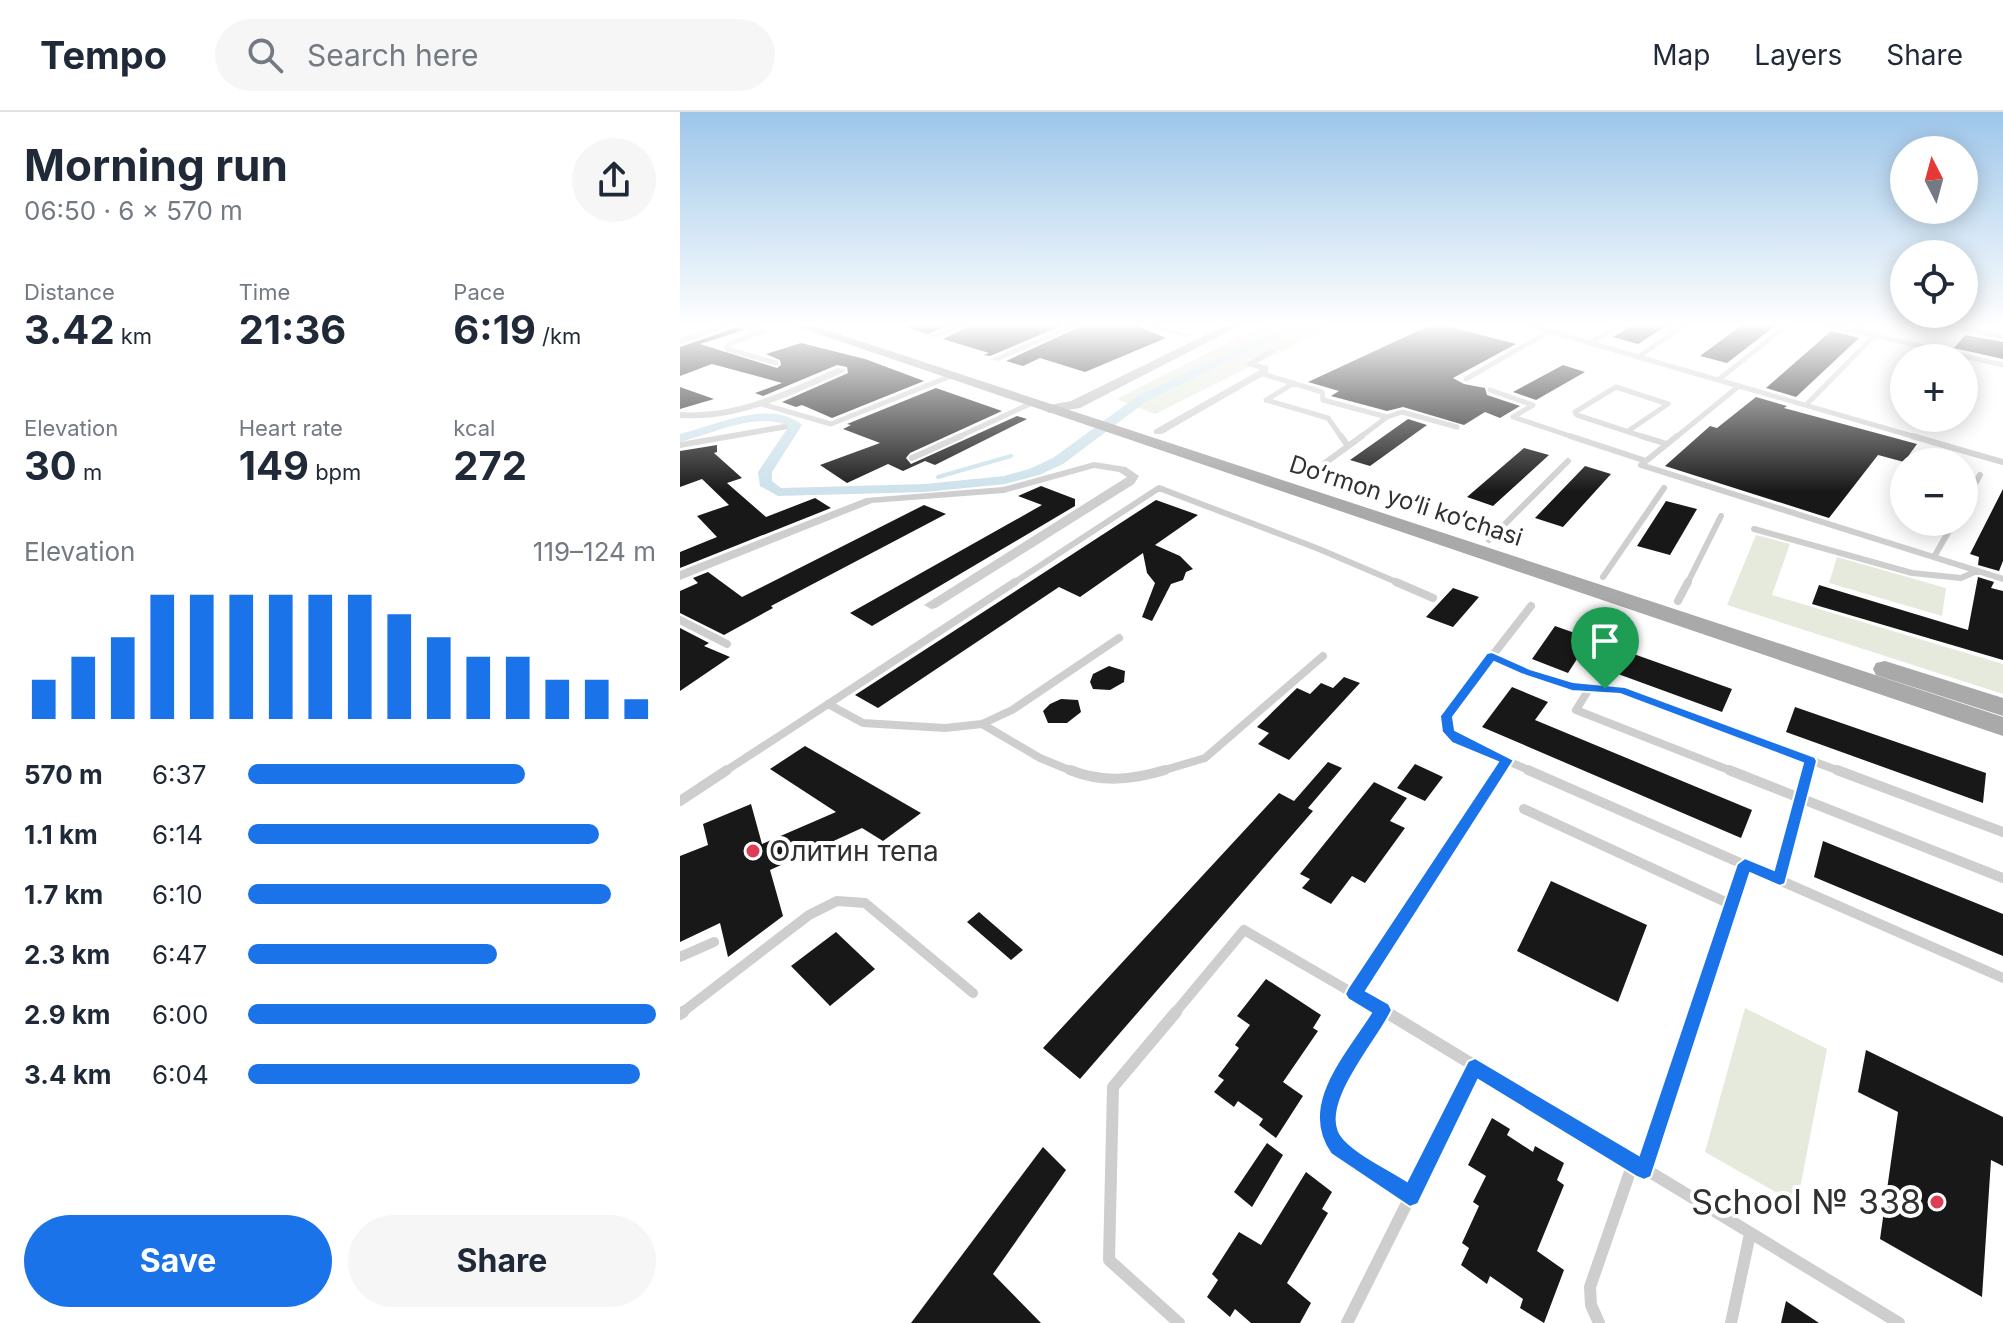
<!DOCTYPE html>
<html lang="en">
<head>
<meta charset="utf-8">
<style>
	body { margin:0; font-family:Inter,sans-serif; background:#f6f6f7; color:#1f2937; height:100vh; display:flex; flex-direction:column; font-size:30px; white-space:nowrap }
	* { box-sizing:border-box; margin:0 }
	p { font-size:26px; color:#747a83 }
	.icon { flex:none; width:44px; height:44px; fill:none; stroke:currentColor; stroke-width:2; stroke-linecap:round; stroke-linejoin:round }
	.map { position:relative; flex:1; overflow:hidden }
	.side { display:flex; flex-direction:column; background:#fff; width:680px }
	.side>* { flex:none }
	.needle { width:52px; rotate:354deg }
	.controls { position:absolute; left:1210px; top:24px; display:grid; gap:16px }
	.controls a { display:grid; place-items:center; width:88px; height:88px; border-radius:50%; background:#fff; box-shadow:0 4px 20px #0003; font-size:40px }
	.pin { position:absolute; display:grid; place-items:center; width:68px; height:68px; color:#fff; margin:-82px -34px; border-radius:50% 50% 50% 0; rotate:-45deg; box-shadow:0 0 8px #0007 }
	.pin .icon { rotate:45deg }
	.round { display:grid; place-items:center; flex:none; width:84px; height:84px; border-radius:42px; background:#f6f6f7 }
	.head { display:flex; align-items:center; justify-content:space-between; height:136px; padding:0 24px }
	h1 { font-size:44px; font-weight:700; line-height:60px }
	.stats { display:grid; grid-template-columns:repeat(3,1fr); gap:12px; height:136px; padding:8px 24px }
	.stats div { display:grid; align-content:center }
	.stats b { font-size:40px; font-weight:700 }
	.stats small { font-size:22px; font-weight:400 }
	.stats p { font-size:22px }
	.chart { height:224px; padding:16px 24px }
	.chart p { display:flex; justify-content:space-between }
	.chart svg { width:100%; height:144px; margin-top:8px; stroke:#1a73e8; stroke-width:6 }
	.button { display:flex; gap:16px; margin-top:auto; padding:16px 24px }
	.button a { flex:1; height:92px; border-radius:48px; background:#1a73e8; color:#fff; font-size:32px; font-weight:700; line-height:92px; text-align:center }
	.button a+a { background:#f6f6f7; color:#1f2937 }
	ul { padding:0 24px; list-style:none; font-size:26px }
	li { display:grid; grid-template-columns:128px 96px 1fr; align-items:center; height:60px }
	li i { height:20px; border-radius:10px; background:#1a73e8 }
	header { display:flex; align-items:center; gap:48px; box-sizing:border-box; height:112px; padding:0 40px; background:#fff; border-bottom:2px solid #e0e1e3 }
	header strong { font-size:38px }
	nav { display:flex; gap:44px; margin-inline-start:auto; font-size:28px }
	.search { width:560px; height:72px; background:#f6f6f7; display:flex; align-items:center; gap:20px; box-sizing:border-box; padding:0 28px; border-radius:44px; color:#747a83; font-size:30px }
	main { display:flex; flex:1; min-height:0 }
	.map>svg:first-child { display:block }
	.green { fill:#e5eadd }
	.lines { fill:none; stroke-linecap:round; stroke-linejoin:round }
	.stream { stroke:#cde2eb; stroke-width:4 }
	.canal { fill:#cde2eb; fill-rule:evenodd }
	.building { fill:#181818 }
	.service-far4 { stroke:#cecece; stroke-width:5 }
	.service-far3 { stroke:#cecece; stroke-width:6 }
	.service-far2 { stroke:#cecece; stroke-width:8 }
	.service-far1 { stroke:#cecece; stroke-width:10 }
	.service { stroke:#cecece; stroke-width:12 }
	.minor { fill:#cecece; fill-rule:evenodd }
	.secondary { fill:#bbb; fill-rule:evenodd }
	.primary { fill:#a9a9a9; fill-rule:evenodd }
	.route { fill:#1a73e8; stroke:#fff; stroke-width:2; fill-rule:evenodd }
	.poi-dot { fill:#dd3e56; stroke:#fff; stroke-width:3 }
	.labels { text-anchor:middle; stroke-width:8; stroke-linejoin:round; paint-order:stroke }
	.far-street-label { font-size:24px; fill:#313131; stroke:#fff }
	.poi-label { font-size:28px; fill:#313131; stroke:#fff; text-anchor:start }
	.near-poi-label { font-size:34px; fill:#313131; stroke:#fff; text-anchor:end }
</style>
</head>
<body>
<header>
<strong>Tempo</strong>
<div class="search"><svg class="icon" aria-label="search" viewBox="0 0 24 24"><circle cx="10" cy="10" r="6"/><path d="M15 15l6 6"/></svg>Search here</div>
<nav><a>Map</a><a>Layers</a><a>Share</a></nav>
</header>
<main>
<section class="side">
<div class="head"><div><h1>Morning run</h1><p>06:50 · 6 × 570 m</p></div><a class="round"><svg class="icon" aria-label="share" viewBox="0 0 24 24"><path d="M12 15V3M7 8l5-5 5 5M5 13v7h14v-7"/></svg></a></div>
<div class="stats">
<div><p>Distance</p><b>3.42<small> km</small></b></div>
<div><p>Time</p><b>21:36</b></div>
<div><p>Pace</p><b>6:19<small> /km</small></b></div>
</div>
<div class="stats">
<div><p>Elevation</p><b>30<small> m</small></b></div>
<div><p>Heart rate</p><b>149<small> bpm</small></b></div>
<div><p>kcal</p><b>272</b></div>
</div>
<div class="chart"><p><span>Elevation</span>119–124 m</p>
<svg viewBox="0 0 160 44" preserveAspectRatio="none"><path d="M5 44V32M15 44V25M25 44V19M35 44V6M45 44V6M55 44V6M65 44V6M75 44V6M85 44V6M95 44V12M105 44V19M115 44V25M125 44V25M135 44V32M145 44V32M155 44V38"/></svg>
</div>
<ul>
<li><b>570 m</b>6:37<i style="width:68%"></i></li>
<li><b>1.1 km</b>6:14<i style="width:86%"></i></li>
<li><b>1.7 km</b>6:10<i style="width:89%"></i></li>
<li><b>2.3 km</b>6:47<i style="width:61%"></i></li>
<li><b>2.9 km</b>6:00<i style="width:100%"></i></li>
<li><b>3.4 km</b>6:04<i style="width:96%"></i></li>
</ul>
<div class="button"><a>Save</a><a>Share</a></div>
</section>
<div class="map">
<svg width="1323" height="1211" viewBox="0 0 1323 1211">
	<rect width="100%" height="100%" fill="#fff"/>
	<path class="green" d="M587,211H658L475,302L437,287Z
		M1076,423L1110,432L1092,483L1323,552V582L1047,493Z
		M1157,445L1266,476L1262,504L1149,471Z
		M1065,896L1147,937L1117,1092L1025,1040Z"/>
	<g class="lines">
		<path class="stream" d="M258,365L331,344"/>
		<path class="canal" d="M614,211H627L467,289L383,352L359,363L325,372L245,380L98,384L80,374L78,360L109,314C76,299 32,322 0,330V322C35,314 90,286 122,313L92,360V369L101,376L245,372L324,364L349,357L373,346L459,283Z"/>
	</g>
	<path class="building" d="M224,211H275L248,222L223,214Z
		M296,211H388L310,244L304,243L309,241L263,227Z
		M408,211H450L486,226L405,260L360,246L343,254L326,249Z
		M755,211L836,232L773,266L784,272L805,276L807,283L840,294L820,306L805,300L784,313L723,295L707,299L651,284L659,279L628,270Z
		M957,211H991L958,232L933,225Z
		M1065,211H1099L1047,251L1020,244Z
		M58,215L64,218L20,232L97,256L101,253L100,248L86,242L121,231L185,247L244,269L152,306L122,293L116,295L102,290L159,265L168,261L167,255L157,253L83,284L75,281L102,271L32,252L0,264V235Z
		M1151,219L1179,226L1116,285L1086,276Z
		M1285,223L1323,230V247L1274,236Z
		M883,253L905,260L856,288L833,280Z
		M0,275L34,287L0,297Z
		M256,276L322,299L230,341L226,346L231,352L337,304L347,307L255,353L245,349L223,359L208,352L167,371L140,353L200,331L163,317L171,313L167,312Z
		M1076,285L1107,294L1104,296L1237,332L1224,350L1198,343L1149,406L985,354L1030,314L1037,316Z
		M728,307L747,313L690,354L670,348Z
		M37,333V340L34,341L62,366L47,371L86,405L135,386L151,396L0,456V440L37,425L17,404L49,393L22,367L0,375V339Z
		M844,336L869,343L813,394L787,385Z
		M905,354L931,362L883,415L855,406Z
		M361,374L395,387V394L192,514L170,501L362,393L338,384Z
		M1323,377V449L1319,459L1298,453L1299,445L1290,442Z
		M476,388L518,403L475,433L500,444L513,457L506,460L503,468L491,472L472,509L462,505L475,471L467,461L463,441L400,485L379,475L198,596L175,583Z
		M986,389L1017,397L990,443L957,434Z
		M244,393L266,402L91,494L93,496L44,523L0,501V479L18,471L13,466L28,460L62,485Z
		M1298,465L1314,470L1311,476L1323,479V548L1132,492L1139,473L1288,518Z
		M773,476L799,485L773,515L746,505Z
		M875,514L1052,577L1042,600L897,547L888,561L852,547Z
		M0,516L29,531L24,534L50,545L0,579Z
		M429,554L445,559L444,570L430,578L413,577L410,570L413,562Z
		M664,565L680,571L609,648L578,632L589,621L577,615L617,576L630,582L641,571L653,576Z
		M832,575L868,590L855,608L1072,698L1061,726L802,615Z
		M381,587L398,588L401,600L387,611H368L363,599L370,592Z
		M1115,595L1306,661L1303,691L1106,620Z
		M125,634L241,701L203,729L182,716L90,758L103,804L48,845L40,811L0,830V744L28,733L23,712L71,692L82,732L156,700L90,657Z
		M648,650L662,656L628,696L633,699L400,967L363,936L599,681L614,689Z
		M735,652L763,665L745,689L717,676Z
		M694,670L727,686L710,709L725,716L685,771L672,764L651,792L622,776L630,767L620,762Z
		M1143,729L1323,802V844L1134,765Z
		M871,769L967,813L938,890L837,839Z
		M299,800L343,838L331,848L287,810Z
		M156,820L195,857L150,894L111,854Z
		M586,867L641,903L633,916L638,919L603,970L623,984L596,1026L579,1013L583,1007L558,989L554,995L534,980L544,968L538,964L559,936L555,933L570,913L557,904Z
		M1186,938L1323,1005V1054L1311,1048L1302,1185L1200,1127L1218,1000L1178,980Z
		M812,1006L830,1017L827,1023L853,1040L855,1034L884,1051L877,1068L884,1073L857,1139L884,1158L864,1211L840,1196L843,1187L810,1164L807,1172L781,1153L789,1136L782,1131L799,1094L793,1090L806,1064L788,1053Z
		M587,1031L603,1043L572,1095L554,1080Z
		M363,1035L386,1058L313,1162L361,1211H231Z
		M626,1060L652,1080L642,1097L648,1101L607,1171L631,1191L620,1211H571L555,1197L550,1205L527,1185L538,1168L532,1162L559,1120L581,1133Z
		M1106,1189L1139,1211H1101Z"/>
	<g class="lines">
		<path class="service-far4" d="M62,211L83,219L49,232L47,237L96,251
			M841,211L1239,326
			M1140,211L1323,253
			M1256,211L1323,225
			M1177,219L1186,211
			M910,231L943,211
			M958,245L1007,211
			M580,261L642,280L643,288L707,305L679,326
			M786,267L870,219
			M1038,268L1110,211
			M614,271L586,288L648,306L662,326
			M810,278L853,293L833,305L896,326
			M78,291L151,312L271,264
			M1126,293L1195,223
			M707,305L722,300L777,315
			M948,319L988,292L936,275L895,300L897,303L967,326
			M276,326L352,291
			M995,326L1059,274"/>
		<path class="service-far3" d="M661,324L668,334
			M890,324L966,349
			M961,324L987,332
			M997,324L961,353L1323,467
			M1232,324L1323,350
			M232,346L281,324
			M645,351L682,324
			M1284,391L1300,363
			M1074,417L1232,461L1281,466L1297,459
			M809,428L888,349
			M1254,445L1274,410
			M923,465L984,376
			M332,472L479,376L639,437L721,472
			M1007,472L1041,404"/>
		<path class="service-far2" d="M716,470L753,486
			M998,489L1008,470
			M0,508L47,532
			M812,544L851,494
			M909,577L896,598L1054,660
			M148,592L183,611L265,616L302,612L332,598L439,526
			M302,612L360,646L394,660
			M44,660L335,470
			M478,660L525,646L643,544
			M819,660L827,648
			M853,660L777,627L768,620L767,604L812,544L845,560L892,575L941,578L1162,660
			M1128,660L1131,649"/>
		<path class="service-far1" d="M390,658C422,671 452,668 485,658
			M848,658L1323,866
			M1049,658L1323,766
			M1157,658L1323,720
			M0,689L47,658
			M844,697L1052,793
			M1100,768L1129,658
			M0,845L34,830
			M674,882L820,658
			M0,902L129,803L157,789L185,791L293,881
			M494,902L564,818L709,902
			M700,902L703,898
			M1015,902L1065,752"/>
		<path class="service" d="M496,900L433,975L429,1148L499,1211
			M702,900C681,932 626,995 658,1034C669,1049 713,1072 730,1084
			M706,900L1219,1211
			M0,902L3,900
			M964,1057L1016,900
			M667,1211L795,955
			M919,1211L911,1193L910,1175L953,1051
			M1051,1211L1070,1122"/>
		<path class="minor" d="M50,211H61L0,232V226Z
			M282,211H293L257,226L250,224Z
			M395,211H405L318,249L311,247Z
			M453,211H466L511,223L507,225Z
			M590,237L597,239L577,251L588,254V261L482,322H474V318L580,258L565,252Z
			M158,256L166,258C156,265 143,269 132,274C89,293 48,309 0,306V300C58,304 106,278 158,256Z
			M104,312L108,313V317L0,336V330Z
			M414,350L446,355L459,364L454,372L256,496L251,497L244,493L447,365L439,360L414,356L324,381L192,391L0,468V459L186,386L323,375Z"/>
		<path class="secondary" d="M550,211H565L400,296L369,301L362,297L364,294L391,289Z"/>
		<path class="primary" d="M106,211H125L1323,605V624Z
			M1205,549L1323,586V604L1196,563L1193,557L1196,551Z"/>
	</g>
	<linearGradient id="sky" x2="0" y2="1"><stop stop-color="#9dc6e9"/><stop offset="0.56" stop-color="#fff"/><stop offset="1" stop-color="#fff" stop-opacity="0"/></linearGradient>
	<rect width="1323" height="380" fill="url(#sky)"/>
	<path class="route" d="M812,540L850,557L893,570L945,575L1135,645L1137,649L1105,772L1100,774L1070,761L971,1065L964,1068L957,1065L798,968L738,1092L730,1095L651,1042C616,994 665,942 691,901L668,887L665,882L668,876L818,650L772,631L762,620L760,604L807,541ZM814,550L841,562L892,579L940,582L1123,651L1094,758L1065,746L1057,752L959,1043L795,946L788,949L727,1069C707,1056 680,1044 664,1027C635,997 699,928 712,898L709,892L686,879L834,648L775,618L773,605Z"/>
	<g class="poi-dot">
		<circle cx="73" cy="739" r="8"/>
		<circle cx="1257" cy="1090" r="8"/>
	</g>
	<g class="labels">
		<g class="far-street-label">
			<text transform="translate(726 389) rotate(18)" y="8">Do‘rmon yo‘li ko‘chasi</text>
		</g>
		<g class="poi-label">
			<text x="89" y="749">Олитин тепа</text>
		</g>
		<g class="near-poi-label">
			<text x="1241" y="1102">School № 338</text>
		</g>
	</g>
</svg>
<div class="controls">
<a><svg class="needle" viewBox="-14 -14 28 28"><path d="M0-13l5 13h-10z" fill="#e53935"/><path d="M0 13l5-13h-10z" fill="#747a83"/></svg></a>
<a><svg class="icon" aria-label="locate" viewBox="0 0 24 24"><circle cx="12" cy="12" r="6"/><path d="M12 2v4M12 18v4M2 12h4M18 12h4"/></svg></a>
<a>+</a>
<a>−</a>
</div>
<div class="pin" style="left:925px;top:577px;background:#1e9e55"><svg class="icon" aria-label="arrive" viewBox="0 0 24 24"><path d="M6 21V4h12l-3 4 3 4H6"/></svg></div>
</div>
</main>
</body>
</html>
